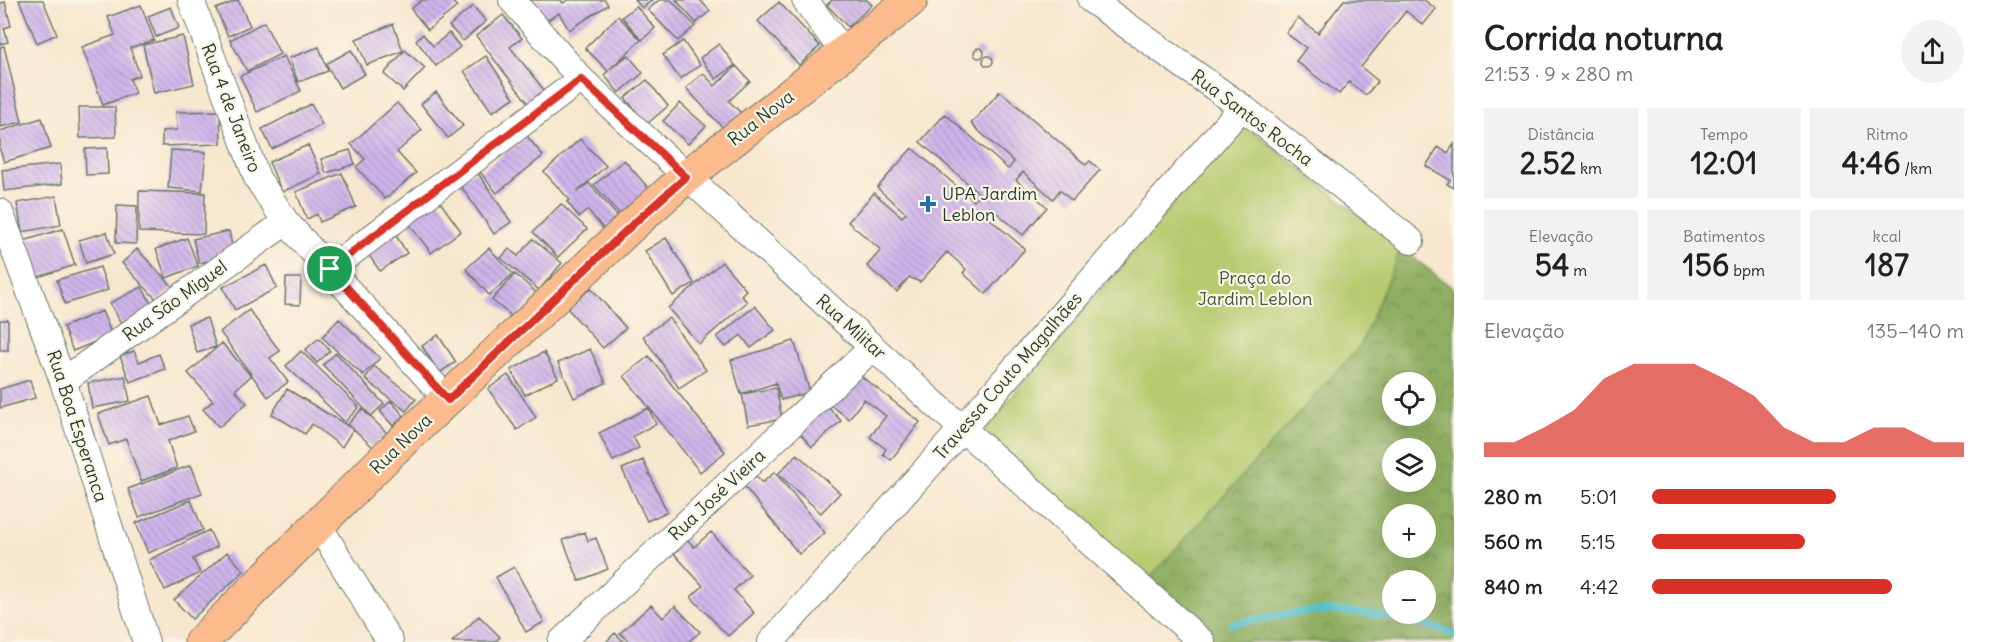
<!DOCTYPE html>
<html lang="pt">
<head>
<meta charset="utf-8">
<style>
	body { margin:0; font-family:Delius,sans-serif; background:#f2f2f2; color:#222; height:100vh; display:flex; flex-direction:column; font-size:22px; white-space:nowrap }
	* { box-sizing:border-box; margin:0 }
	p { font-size:20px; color:#767676 }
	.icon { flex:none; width:33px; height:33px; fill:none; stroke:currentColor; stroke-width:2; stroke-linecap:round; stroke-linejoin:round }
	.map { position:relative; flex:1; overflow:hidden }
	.drawer { display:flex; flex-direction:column; background:#fff; width:540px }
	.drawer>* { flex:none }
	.fabs { position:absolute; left:1382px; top:372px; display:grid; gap:12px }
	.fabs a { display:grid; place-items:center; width:54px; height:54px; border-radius:50%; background:#fff; box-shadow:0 6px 24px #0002; font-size:30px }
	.pin { position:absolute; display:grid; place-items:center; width:51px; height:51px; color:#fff; margin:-26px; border:3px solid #fff; border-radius:50%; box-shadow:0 2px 6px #0007 }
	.round { display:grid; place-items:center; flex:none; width:63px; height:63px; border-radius:32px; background:#f2f2f2 }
	.overview { display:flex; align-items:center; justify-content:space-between; height:102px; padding:0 30px }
	h1 { font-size:33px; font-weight:700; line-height:45px }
	.figures { display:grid; grid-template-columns:repeat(3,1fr); gap:9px; height:102px; padding:6px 30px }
	.figures div { display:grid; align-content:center; border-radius:0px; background:#f2f2f2; text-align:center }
	.figures b { font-size:30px; font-weight:700 }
	.figures small { font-size:16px; font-weight:400 }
	.figures p { font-size:16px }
	.chart { height:168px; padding:12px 30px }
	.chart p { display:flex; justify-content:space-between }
	.chart svg { width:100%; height:108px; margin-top:6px; fill:#d93025; opacity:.7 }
	ul { padding:0 30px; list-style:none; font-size:20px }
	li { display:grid; grid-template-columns:96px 72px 1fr; align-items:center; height:45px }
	li i { height:15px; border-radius:8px; background:#d93025 }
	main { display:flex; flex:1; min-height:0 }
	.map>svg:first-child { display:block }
	.forest { fill:url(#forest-crowns); stroke:#58764b; stroke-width:1.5; fill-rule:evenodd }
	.park { fill:#b6cb6f; stroke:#6a8452; stroke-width:1.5 }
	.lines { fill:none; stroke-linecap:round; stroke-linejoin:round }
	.stream { stroke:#55c2ce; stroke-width:7 }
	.building { fill:url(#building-back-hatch) }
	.street-casing { stroke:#6b786a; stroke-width:28 }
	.primary-casing { stroke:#6b786a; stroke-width:35 }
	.street { stroke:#fff; stroke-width:26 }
	.primary { stroke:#fbbb8d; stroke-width:33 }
	.route-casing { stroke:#fff; stroke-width:12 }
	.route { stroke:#d93025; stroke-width:8 }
	.poi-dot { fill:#1f6fb2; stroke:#fcf5e5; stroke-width:2 }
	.labels { text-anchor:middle; stroke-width:4.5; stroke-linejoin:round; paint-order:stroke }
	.street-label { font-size:18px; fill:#1f3d34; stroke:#fcf5e5 }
	.poi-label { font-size:18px; fill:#1f3d34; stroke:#fcf5e5; text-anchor:start }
	.park-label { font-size:18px; fill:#3d5940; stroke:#fcf5e5 }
</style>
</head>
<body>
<main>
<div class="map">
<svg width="1454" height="642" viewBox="0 0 1454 642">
	<defs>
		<pattern id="forest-crowns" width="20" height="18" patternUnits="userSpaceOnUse" patternTransform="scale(1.5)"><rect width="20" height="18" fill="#90af62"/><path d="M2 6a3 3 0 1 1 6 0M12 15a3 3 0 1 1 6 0" fill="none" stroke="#759052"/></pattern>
		<pattern id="building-back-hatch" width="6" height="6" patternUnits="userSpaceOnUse" patternTransform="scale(1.5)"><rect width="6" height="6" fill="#d0b5ec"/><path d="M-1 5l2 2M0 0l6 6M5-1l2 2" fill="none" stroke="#a894c0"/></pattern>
	</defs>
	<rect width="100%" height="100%" fill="#fcf5e5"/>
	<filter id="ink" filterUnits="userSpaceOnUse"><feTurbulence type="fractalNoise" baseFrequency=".0167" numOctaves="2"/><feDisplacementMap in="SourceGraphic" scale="12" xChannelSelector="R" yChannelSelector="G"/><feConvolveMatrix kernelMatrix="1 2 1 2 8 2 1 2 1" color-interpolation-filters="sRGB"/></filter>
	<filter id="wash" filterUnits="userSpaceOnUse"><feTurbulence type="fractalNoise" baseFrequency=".008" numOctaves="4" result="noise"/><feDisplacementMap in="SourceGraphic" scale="24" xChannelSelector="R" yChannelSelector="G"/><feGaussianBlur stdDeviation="1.35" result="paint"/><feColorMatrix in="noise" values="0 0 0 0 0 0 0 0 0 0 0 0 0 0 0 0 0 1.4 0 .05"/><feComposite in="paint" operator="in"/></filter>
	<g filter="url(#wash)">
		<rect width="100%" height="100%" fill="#f8e7cf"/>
		<path class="forest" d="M1401,248L1454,289V639L1452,642H1214L1146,582L1360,346ZM1392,382H1425V416H1392ZM1392,448H1425V482H1392ZM1392,514H1425V548H1392ZM1392,580H1425V614H1392Z"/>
		<path class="park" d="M1241,122L1401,248L1360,346L1146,582L981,434Z"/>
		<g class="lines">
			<path class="stream" d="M1232,624C1256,620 1280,615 1305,612C1353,608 1408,618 1454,634"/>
		</g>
		<g id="blocks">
			<path class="building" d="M19,0H43L57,34L37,43Z
				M238,0L250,26L228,36L216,9Z
				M422,0H451L457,7L428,30L411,9Z
				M531,0H561L563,3L568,0H605L608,5L569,30L559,13L541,24L527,3Z
				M635,0H652L642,8Z
				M659,0H671L695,26L678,41L648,10Z
				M676,0H700L710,11L696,23Z
				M832,0H867L872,5L848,27L827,5Z
				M1344,0H1424L1436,9L1423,25L1406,11L1361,67L1378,81L1366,95L1349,82L1339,94L1296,61L1306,48L1286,33L1298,18L1318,33Z
				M5,2L11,26L4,28L8,42L0,44V3Z
				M779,2L820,46L799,65L758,21Z
				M141,5L154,40L130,48L140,75L130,79L135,93L103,105L82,47L115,35L108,17Z
				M473,6L486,21L463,41L449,26Z
				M636,6L655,28L642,40L622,17Z
				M171,7L179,28L156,37L148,16Z
				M503,15L522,38L510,47L544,90L528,103L476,36Z
				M618,16L641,40L610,69L628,55L643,73L619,93L604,75L608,71L585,48Z
				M264,22L280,54L247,71L230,40Z
				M393,24L403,51L367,65L356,39Z
				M449,33L460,47L436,66L416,40L423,34L433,46Z
				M183,36L194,84L154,93L143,45Z
				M683,41L700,65L680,79L663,55Z
				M719,44L735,65L716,79L700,58Z
				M4,46L22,122L0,127V47Z
				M319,47L328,71L298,82L289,58Z
				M974 53a5 5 0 1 1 10 0a5 5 0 1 1-10 0Z
				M351,50L365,74L340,88L326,64Z
				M405,50L425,68L403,91L384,74Z
				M983 61a5 5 0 1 1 10 0a5 5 0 1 1-10 0Z
				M284,56L301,91L257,112L240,76Z
				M486,56L514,98L492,112L464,71Z
				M736,66L750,81L729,101L741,113L724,129L686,88L703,73L715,86Z
				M647,80L668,106L647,124L625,98Z
				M1000,91L1086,165L1090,161L1100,170L1072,201L1060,190L1053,199L1023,172L1016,180L1047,207L1023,235L990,207L984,214L1025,249L986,294L963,273L966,269L947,252L920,282L909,277L897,292L867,266L881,250L848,222L874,193L902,217L906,213L877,188L912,148L974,201L980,194L920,142L945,114L1008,169L1014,162L971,124Z
				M436,92L463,126L448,138L421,104Z
				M397,103L422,130L397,152L416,173L385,199L356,167L365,159L351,144Z
				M680,103L706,126L688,144L663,121Z
				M311,104L322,125L272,149L262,129Z
				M79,107H115L116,137L80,138Z
				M220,111L221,144L162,146V131L177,130L176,112Z
				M42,118L51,148L4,162L0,150V131Z
				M527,136L543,156L497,193L480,172Z
				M580,139L606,166L577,192L589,183L620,219L606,232L588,210L579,217L567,202L570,200L544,172Z
				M1454,144V188L1447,184L1450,180L1426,166L1438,147L1448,153Z
				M308,145L321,174L282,192L269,162Z
				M107,148L108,174L86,175L85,149Z
				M171,150L206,152L202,191L168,188Z
				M350,150L355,164L326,173L321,159Z
				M624,160L651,191L622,217L594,185Z
				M60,164L62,184L4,191L2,170Z
				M476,170L511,222L494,234L458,182Z
				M342,173L356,207L320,222L317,214L307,219L296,192Z
				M139,191L205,193L204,234L139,232Z
				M435,195L461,231L431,253L404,217Z
				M56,196L61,225L22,232L17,203Z
				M561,204L587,229L558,257L533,232Z
				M117,205L137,206L136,244L116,243Z
				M63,229L75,265L32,279L20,242Z
				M229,231L234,256L199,263L193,239Z
				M393,231L407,253L380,271L365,250Z
				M107,232L114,254L86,263L79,240Z
				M187,238L198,266L166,278L156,249Z
				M666,238L694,283L673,296L645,251Z
				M533,239L562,263L539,290L501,258L509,249L518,256Z
				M489,248L513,274L489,295L466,269Z
				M137,249L173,287L158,301L122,263Z
				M722,262L746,290L741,295L747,302L699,344L668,308Z
				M266,265L277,288L235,310L223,287Z
				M100,267L108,290L65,304L57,280Z
				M515,274L537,293L515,319L492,300Z
				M286,278H301L300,305L285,304Z
				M142,287L154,309L122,325L110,303Z
				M591,288L626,328L603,348L567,308Z
				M755,306L775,330L751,348L741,335L726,347L717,337Z
				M249,310L280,351L270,358L288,382L268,397L220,332Z
				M102,311L112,335L73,351L63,327Z
				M207,318L216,347L197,353L188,324Z
				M669,318L706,370L679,388L643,336Z
				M339,319L380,358L363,375L322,337Z
				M0,320H8V350H0Z
				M438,335L456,362L439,373L422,346Z
				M319,338L330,351L317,363L305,350Z
				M794,341L810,392L781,400L775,381L776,383L741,394L731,360Z
				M222,343L251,376L235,390L247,403L219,427L203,409L213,401L188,373Z
				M590,349L606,383L574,398L558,363Z
				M134,351L139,362L159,354L165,369L130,382L120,356Z
				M301,351L359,407L345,422L286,366Z
				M544,352L558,378L525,395L511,370Z
				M336,353L384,404L371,416L323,365Z
				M649,356L725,452L700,472L624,376Z
				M374,366L416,399L406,411L365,379Z
				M853,370L920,422L891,460L883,454L886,449L870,437L886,416L864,399L849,419L828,403Z
				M508,375L536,417L517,430L488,389Z
				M125,376L130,401L92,408L88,383Z
				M30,380L35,398L0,408V389Z
				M776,388L782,419L748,425L742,394Z
				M287,389L353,429L342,447L312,424L305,434L272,414Z
				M151,396L161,425L188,416L194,431L168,441L177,468L141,481L126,439L109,445L98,414Z
				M391,401L404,416L393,426L380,411Z
				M826,404L841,421L812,447L797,430Z
				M648,408L656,424L633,436L639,448L613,461L599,433Z
				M362,409L387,433L373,447L348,424Z
				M797,454L840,493L821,513L778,474Z
				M643,460L667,512L647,521L622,469Z
				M191,465L202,493L139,517L128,489Z
				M775,472L825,533L799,554L744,486L756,476L762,483Z
				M191,500L203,530L148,553L136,523Z
				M209,530L217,547L193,559L200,573L165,590L149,560Z
				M585,532L588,541L596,538L608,569L579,581L563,540Z
				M711,532L750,575L734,590L754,613L728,636L691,597L703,586L670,549L684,536L694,547Z
				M227,552L244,571L192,619L174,600Z
				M514,567L544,622L526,632L496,577Z
				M651,605L663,618L675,606L700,632L688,642H629L620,633Z
				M479,616L500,637L495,642H452Z
				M615,633L624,642H606Z"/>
		</g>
	</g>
	<g filter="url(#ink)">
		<use href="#blocks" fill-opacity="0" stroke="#6b786a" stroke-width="1.5"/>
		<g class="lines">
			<defs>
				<path id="street" d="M191,0L257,178L286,222L448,400
					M512,0L581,79L927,397L1202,642
					M805,0L844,53
					M1091,0L1242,107L1411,241
					M0,212L63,381L146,642
					M330,269L581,79
					M63,381L286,222
					M319,526L390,642
					M561,642L873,347
					M771,642L962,429L1242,107"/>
				<path id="primary" d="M201,642L394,449L632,225L686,177L911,0"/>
			</defs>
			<use href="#street" class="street-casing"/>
			<use href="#primary" class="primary-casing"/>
			<use href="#street" class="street"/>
			<use href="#primary" class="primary"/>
		</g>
	</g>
	<g class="lines" filter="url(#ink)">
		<defs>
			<path id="route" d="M581,79L686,177L632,225L448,400L330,269Z"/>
		</defs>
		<use href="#route" class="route-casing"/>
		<use href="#route" class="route"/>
	</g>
	<path class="poi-dot" d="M925 195h6v6h6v6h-6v6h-6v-6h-6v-6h6z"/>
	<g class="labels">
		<g class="street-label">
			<text transform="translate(231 108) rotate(69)" y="6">Rua 4 de Janeiro</text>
			<text transform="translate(761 118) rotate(-38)" y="6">Rua Nova</text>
			<text transform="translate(1252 118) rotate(37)" y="6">Rua Santos Rocha</text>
			<text transform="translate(175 301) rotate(-36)" y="6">Rua São Miguel</text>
			<text transform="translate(851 327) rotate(42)" y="6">Rua Militar</text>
			<text transform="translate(1008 376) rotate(-49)" y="6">Travessa Couto Magalhães</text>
			<text transform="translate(77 426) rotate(72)" y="6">Rua Boa Esperanca</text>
			<text transform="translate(401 444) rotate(-44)" y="6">Rua Nova</text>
			<text transform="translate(717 495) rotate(-43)" y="6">Rua José Vieira</text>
		</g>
		<g class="poi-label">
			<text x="942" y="200">UPA Jardim<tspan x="942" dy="21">Leblon</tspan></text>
		</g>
		<g class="park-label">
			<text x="1255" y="284">Praça do<tspan x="1255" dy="21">Jardim Leblon</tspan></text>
		</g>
	</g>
</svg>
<div class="fabs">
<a><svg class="icon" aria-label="locate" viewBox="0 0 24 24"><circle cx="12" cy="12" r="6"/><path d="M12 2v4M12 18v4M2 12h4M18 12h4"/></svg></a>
<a><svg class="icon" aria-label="layers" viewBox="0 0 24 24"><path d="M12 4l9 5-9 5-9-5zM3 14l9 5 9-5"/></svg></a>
<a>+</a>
<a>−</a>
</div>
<div class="pin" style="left:330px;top:269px;background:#1e9e55"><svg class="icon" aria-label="arrive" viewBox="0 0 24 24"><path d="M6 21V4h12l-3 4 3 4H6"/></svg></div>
</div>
<section class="drawer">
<div class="overview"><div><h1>Corrida noturna</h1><p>21:53 · 9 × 280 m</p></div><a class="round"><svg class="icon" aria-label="share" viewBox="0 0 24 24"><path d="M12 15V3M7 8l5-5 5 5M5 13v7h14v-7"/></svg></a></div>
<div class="figures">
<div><p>Distância</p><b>2.52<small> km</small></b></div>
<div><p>Tempo</p><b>12:01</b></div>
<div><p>Ritmo</p><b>4:46<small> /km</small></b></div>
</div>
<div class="figures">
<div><p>Elevação</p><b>54<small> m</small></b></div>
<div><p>Batimentos</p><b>156<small> bpm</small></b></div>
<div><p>kcal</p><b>187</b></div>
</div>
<div class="chart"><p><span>Elevação</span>135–140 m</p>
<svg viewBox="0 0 160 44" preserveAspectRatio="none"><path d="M0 44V38L10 38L20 32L30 25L40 12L50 6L60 6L70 6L80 12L90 19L100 32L110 38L120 38L130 32L140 32L150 38L160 38V44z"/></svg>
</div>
<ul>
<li><b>280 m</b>5:01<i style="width:59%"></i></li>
<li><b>560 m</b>5:15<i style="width:49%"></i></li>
<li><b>840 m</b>4:42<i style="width:77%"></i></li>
</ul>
</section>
</main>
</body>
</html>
